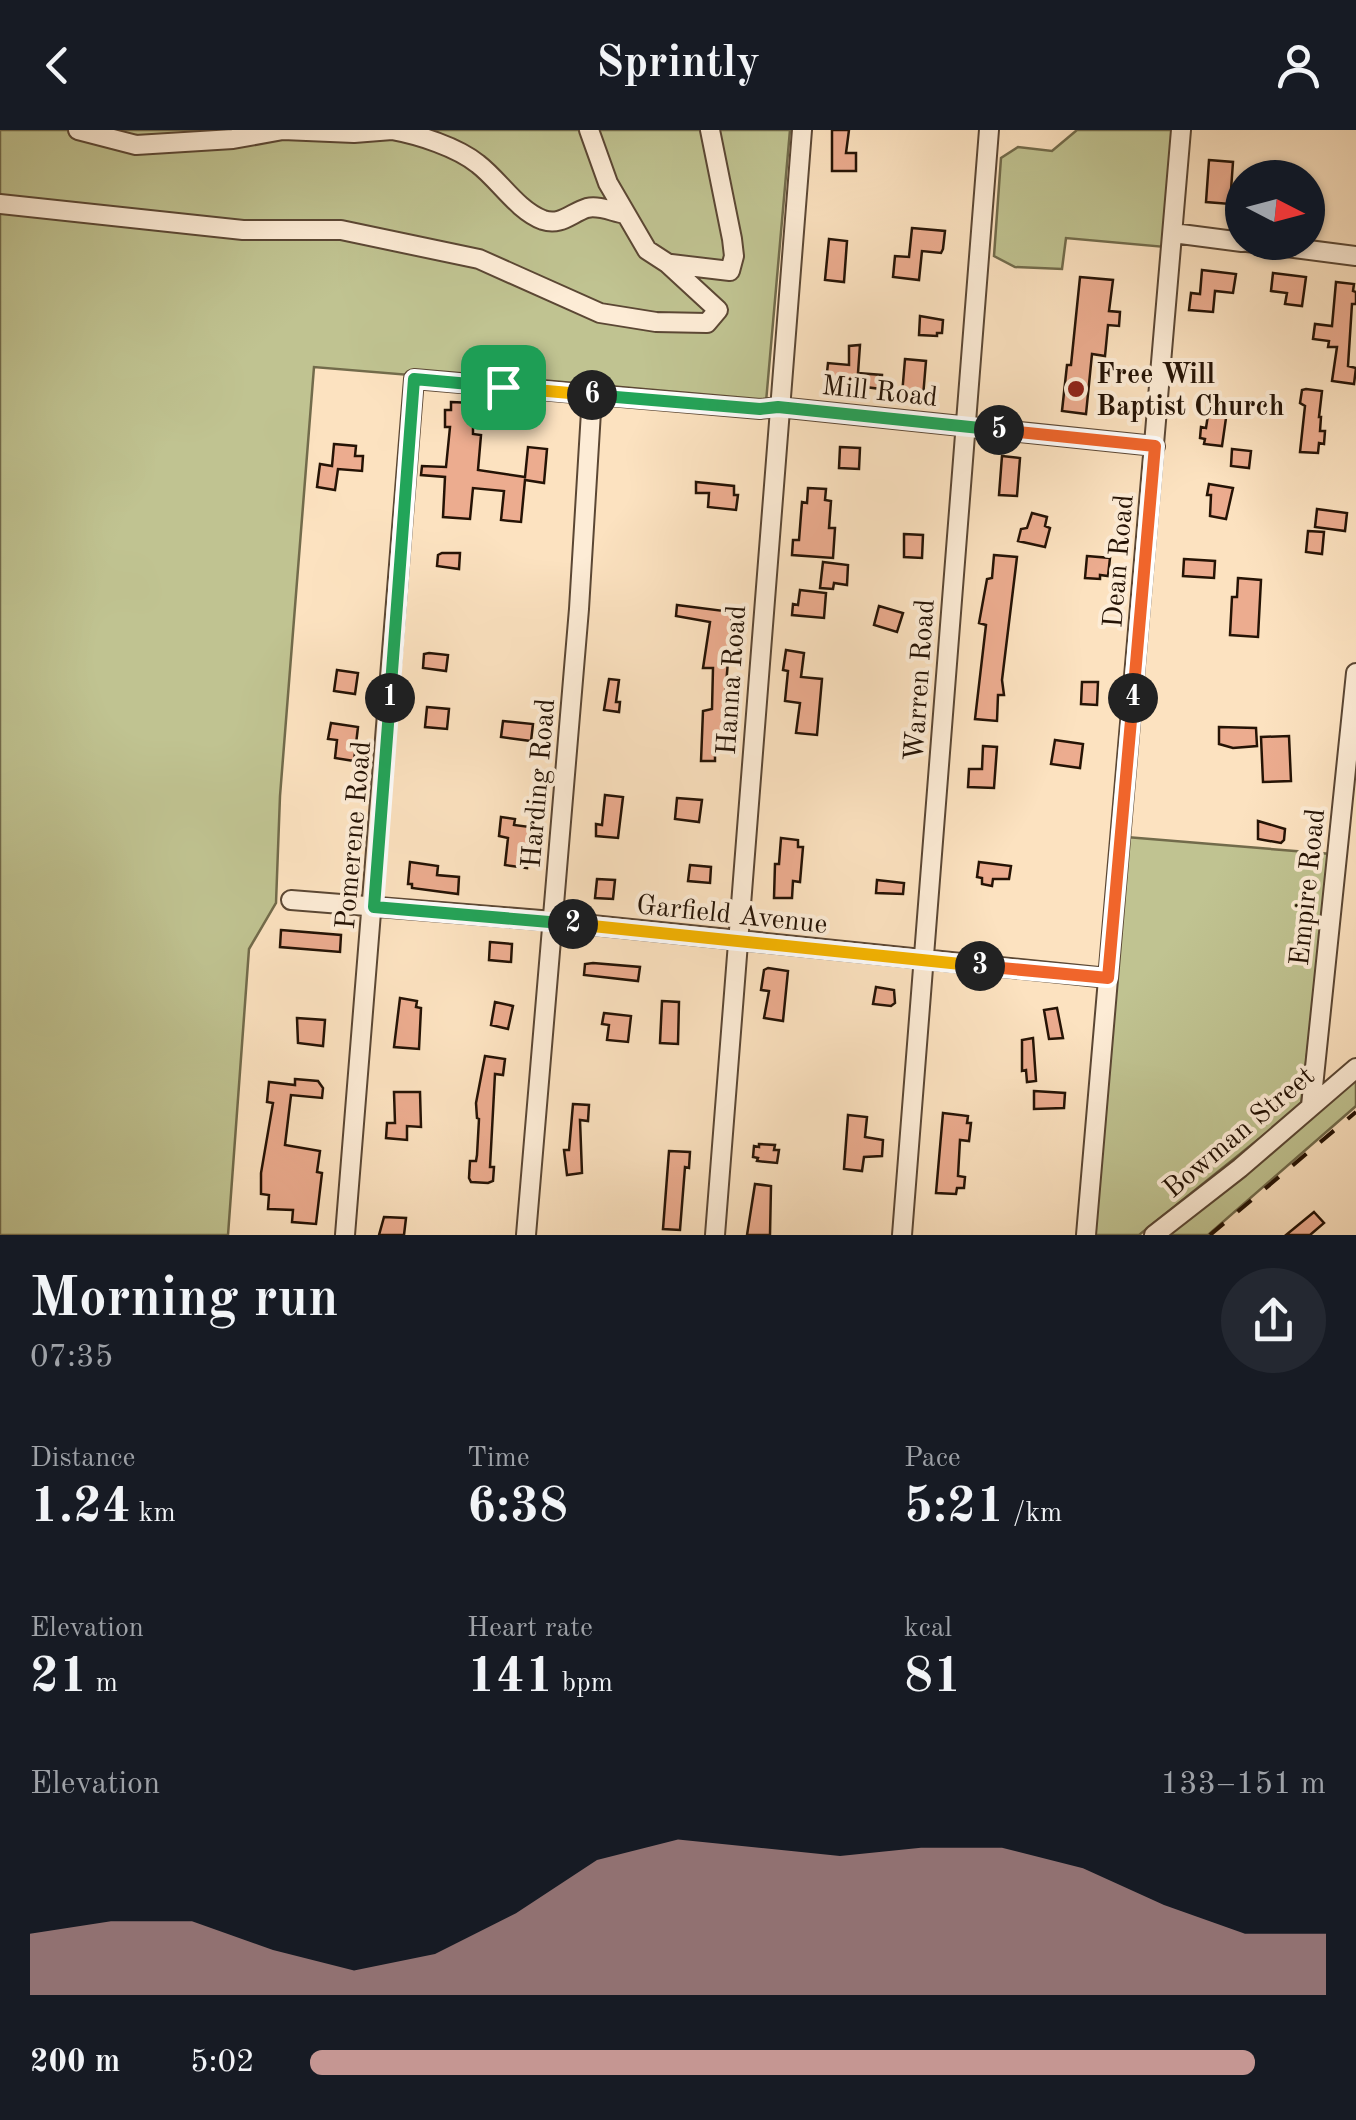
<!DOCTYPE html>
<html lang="en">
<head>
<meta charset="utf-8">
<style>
	body { margin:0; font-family:"Old Standard TT",serif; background:#242831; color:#f1f3f6; height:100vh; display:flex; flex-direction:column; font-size:38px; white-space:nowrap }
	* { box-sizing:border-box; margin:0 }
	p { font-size:32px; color:#9ea1a6 }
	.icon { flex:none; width:55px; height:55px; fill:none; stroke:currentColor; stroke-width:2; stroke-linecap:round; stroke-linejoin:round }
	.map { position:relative; height:1105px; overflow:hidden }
	.sheet { display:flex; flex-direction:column; background:#171b24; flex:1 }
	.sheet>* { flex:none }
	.needle { width:65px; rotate:96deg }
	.fabs { position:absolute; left:1225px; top:30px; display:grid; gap:20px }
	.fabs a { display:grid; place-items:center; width:100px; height:100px; border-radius:50%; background:#171b24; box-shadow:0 2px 8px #0004; font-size:50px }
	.pin { position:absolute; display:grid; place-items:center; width:85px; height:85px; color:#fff; margin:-42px; border-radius:20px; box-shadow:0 5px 15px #0006 }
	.km { position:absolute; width:50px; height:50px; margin:-25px; border-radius:50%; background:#222; color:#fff; font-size:28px; line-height:50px; text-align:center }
	.round { display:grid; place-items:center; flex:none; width:105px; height:105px; border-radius:52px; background:#242831 }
	.head { display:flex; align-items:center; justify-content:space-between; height:170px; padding:0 30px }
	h1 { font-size:55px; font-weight:700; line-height:75px }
	.stats { display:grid; grid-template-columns:repeat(3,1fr); gap:15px; height:170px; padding:10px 30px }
	.stats div { display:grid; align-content:center }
	.stats b { font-size:50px; font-weight:700 }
	.stats small { font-size:28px; font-weight:400 }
	.stats p { font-size:28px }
	.chart { height:280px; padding:20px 30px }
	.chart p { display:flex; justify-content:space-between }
	.chart svg { width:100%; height:180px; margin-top:10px; fill:#c59692; opacity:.7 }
	ul { padding:0 30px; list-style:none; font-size:32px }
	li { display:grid; grid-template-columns:160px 120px 1fr; align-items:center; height:75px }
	li i { height:25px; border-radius:12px; background:#c59692 }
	header { display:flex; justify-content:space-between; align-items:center; height:130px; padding:0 30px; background:#171b24; font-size:45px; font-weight:700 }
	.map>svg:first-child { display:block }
	.green { fill:#c0c391; stroke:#726b4b; stroke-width:2.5 }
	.building { fill:#ecac8f; stroke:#251305; stroke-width:2.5 }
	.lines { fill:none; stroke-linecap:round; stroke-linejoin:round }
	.minor-casing { stroke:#5b4734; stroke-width:22 }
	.minor { stroke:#fdecd6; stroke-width:18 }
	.rail { stroke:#251305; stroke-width:4; stroke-dasharray:18 18; stroke-linecap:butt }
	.split-1-casing { stroke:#fff; stroke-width:20 }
	.split-2-casing { stroke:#fff; stroke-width:20 }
	.split-3-casing { stroke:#fff; stroke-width:20 }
	.split-4-casing { stroke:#fff; stroke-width:20 }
	.split-5-casing { stroke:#fff; stroke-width:20 }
	.split-6-casing { stroke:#fff; stroke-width:20 }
	.split-7-casing { stroke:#fff; stroke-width:20 }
	.split-1 { stroke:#22a559; stroke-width:12 }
	.split-2 { stroke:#22a559; stroke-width:12 }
	.split-3 { stroke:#f5b400; stroke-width:12 }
	.split-4 { stroke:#f0652b; stroke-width:12 }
	.split-5 { stroke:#f0652b; stroke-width:12 }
	.split-6 { stroke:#22a559; stroke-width:12 }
	.split-7 { stroke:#f5b400; stroke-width:12 }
	.poi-dot { fill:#8f2418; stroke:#fdecd6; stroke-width:4 }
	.labels { text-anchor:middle; stroke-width:8; stroke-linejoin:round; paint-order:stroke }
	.poi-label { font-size:28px; font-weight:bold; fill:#251305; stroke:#fdecd6; text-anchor:start }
	.street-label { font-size:28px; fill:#251305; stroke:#fdecd6 }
</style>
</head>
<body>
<header><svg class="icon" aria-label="back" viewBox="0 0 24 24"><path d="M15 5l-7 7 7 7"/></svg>Sprintly<svg class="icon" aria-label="person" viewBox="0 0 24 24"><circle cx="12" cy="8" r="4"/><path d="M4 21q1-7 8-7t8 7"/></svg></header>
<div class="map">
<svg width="1356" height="1105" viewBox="0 0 1356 1105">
	<rect width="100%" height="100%" fill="#fce2c0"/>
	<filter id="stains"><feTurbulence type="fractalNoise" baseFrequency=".002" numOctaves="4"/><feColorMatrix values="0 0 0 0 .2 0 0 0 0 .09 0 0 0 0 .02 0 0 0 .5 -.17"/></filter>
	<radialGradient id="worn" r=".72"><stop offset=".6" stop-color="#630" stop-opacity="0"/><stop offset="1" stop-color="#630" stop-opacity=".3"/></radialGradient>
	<path class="green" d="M0,0H790L766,272L758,274L314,237L280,666L276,773L249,819L228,1105H0Z
		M1077,0H1175L1165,117L1066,108L1062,139L1015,137L994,126L1001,28L1018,17L1052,21Z
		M1126,707L1331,724L1301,975L1139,1105H1094Z
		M1356,950V976L1208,1105H1168Z"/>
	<path class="building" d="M832,0H849L846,23H856V41H832Z
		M1209,30L1233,32L1230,74L1206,72Z
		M912,98L945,101L943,119L941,123L922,121L919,150L893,147L895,126L909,127Z
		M829,109L847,111L844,152L825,150Z
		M1202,140L1236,144L1233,163L1215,161L1213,182L1189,180L1191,163L1200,164Z
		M1273,143L1306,147L1302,176L1285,174L1287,163L1271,161Z
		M1080,147L1113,150L1109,181L1120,182L1119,196L1108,195L1105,226L1092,224L1086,284L1062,281L1067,235H1071Z
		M1336,152L1354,154L1353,161L1356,162V174H1352L1348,236L1356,238L1354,254L1332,251L1337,217H1328L1329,211L1313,209L1315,194L1332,196Z
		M920,186L943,190L942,203H937V206L919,205Z
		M860,215L858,243L882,245L881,259L826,252L828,233L849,235V216Z
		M905,229L926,231L923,267L902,265Z
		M1306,259L1322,261L1319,287H1321L1320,301H1325L1324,314L1319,313L1318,323L1300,322L1305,276L1300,273L1302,260Z
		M451,272L473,273V304L481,305L478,340L525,347L528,317L547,319L544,353L525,350L521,392L501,390L504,361L473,358L470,389L443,387L445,347L421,345L422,336L446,337L450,297H445V280H451Z
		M1208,285L1226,288L1222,316L1204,314L1205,309L1200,308L1201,297L1206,298Z
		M334,314L356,316L355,326H363L362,341L338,339L335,360L317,357L320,334L332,336Z
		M840,317L860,318L859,339L839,338Z
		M1232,319L1251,321L1249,338L1231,336Z
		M1002,326L1020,328L1017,366L999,365Z
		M696,352L734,356V365H738L736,380L708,377L709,363H696Z
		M1209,354L1233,358L1226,389L1210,386L1211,365H1207Z
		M808,358L826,359L825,370L831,371L829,398H835L833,428L792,425L793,410H799L802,372L807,373Z
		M1317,379L1347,383L1345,401L1315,397Z
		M1032,383L1047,387L1045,396L1050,398L1045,417L1018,411L1021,399L1027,398Z
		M1308,401L1324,402L1322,424L1306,422Z
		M904,404L923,405L922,428L904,427Z
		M442,423H460L459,439L437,436L438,425Z
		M994,425L1017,427L1002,550L1004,565H998L997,591L975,589L986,495L979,493L987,449L992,448Z
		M1087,426L1110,428L1108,446L1100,445V449L1085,448Z
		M1184,429L1215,431L1214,448L1183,446Z
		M823,432L848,435L847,455L834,453L833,459L820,458Z
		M1238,448L1261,450L1258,507L1230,505L1232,467H1237Z
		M800,460L826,463L824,488L792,485L793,474L798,475Z
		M677,475L732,482L724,580L730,621H715V631H701L703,581L712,579L713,538H703L710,492L676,486Z
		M879,476L903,483L897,502L874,495Z
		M786,520L804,523L801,547L822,549L817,605L796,603L800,573L785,571L788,541L783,540Z
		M429,523L448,525L446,541L423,538L424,524Z
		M337,540L358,543L355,564L334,561Z
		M609,549L619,550L616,572H620L619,582L604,580Z
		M1082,552H1098L1097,575L1081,574Z
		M427,577L449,579L447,599L425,597Z
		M503,591L533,594L531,611L501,607Z
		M331,593L358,597L354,631L335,628L337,610L328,609Z
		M1219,597L1256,598L1257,616L1233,618L1219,614Z
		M1289,606L1291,651L1263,652L1261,607Z
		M1055,610L1083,614L1080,638L1051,634Z
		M983,616L997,617L994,658L968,657L969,639H982Z
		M605,665L623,667L618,708L596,706V694L602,695Z
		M677,668L702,670L699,692L675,689Z
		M501,687L515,689L514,695L530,697L527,738L505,735L508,708L499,706Z
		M1258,691L1285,699L1284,710L1281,713L1258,709Z
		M781,708L798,710V717H803L800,752L793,751L792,768H774L775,734H779Z
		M410,732L438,736L437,745L459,747L458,764L412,758V754H408Z
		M979,732L1011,736L1009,749H993L992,756L982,754V748L977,747Z
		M690,735L711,737L710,753L688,751Z
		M597,749L615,750L613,769L595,768Z
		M877,750L904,753L903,764L876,763Z
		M281,800L341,805L340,822L280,817Z
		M490,812L512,814L511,832L489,830Z
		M593,833L640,837L638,851L584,845L585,834Z
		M768,838L788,841L783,891L764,888L769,861L761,860L764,840Z
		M876,857L894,860L895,873L891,876L873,874Z
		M400,868L417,871L416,877L421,878L419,919L394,917Z
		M662,871L679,872L678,914L660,913Z
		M495,872L513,876L508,899L491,895Z
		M1057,878L1063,908L1049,909L1044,880Z
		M604,883L631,886L628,912L607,910L609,895L602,894Z
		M297,888L325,890L323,916L298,913Z
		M1033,908L1036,951L1027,952L1026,940L1022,941V910Z
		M485,926L505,929L503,945L495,944L490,1037H494L493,1051L488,1053L471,1052L469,1048L470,1031H476L477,1025L479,989L477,988L476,973Z
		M295,949L318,951L323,958L322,968L291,965L285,1015L320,1021L317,1042L322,1043L316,1094L292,1092L293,1080L268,1079L269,1065L261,1064V1043L273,973L267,972L269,952L295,955Z
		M1034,961L1065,963L1064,978L1034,979Z
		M394,962H420L421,997L407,996V1010L386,1008L387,993H395Z
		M573,974L589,975L588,991L580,990L582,1043L567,1045L564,1020H569Z
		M943,983L968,986L967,993H971L969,1011L960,1010L958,1046L965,1047L964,1058H957L956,1064L936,1063Z
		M848,985L867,987L865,1007L883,1010L882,1026L864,1027L862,1041L844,1039Z
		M759,1014L775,1015L774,1020H779L777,1033L757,1031L758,1028L753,1027L754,1016L759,1017Z
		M669,1021L690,1022L689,1038L685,1037L680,1100L663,1099Z
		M755,1054L771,1056L770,1105H747Z
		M1314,1082L1324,1093L1310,1105H1286Z
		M384,1087L406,1088L404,1105H379Z"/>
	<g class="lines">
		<defs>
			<path id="minor" d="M78,0L136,15L233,9L283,0L354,3L392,0
				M392,0C419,5 457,17 478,34C500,51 517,80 543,90C561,96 571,83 587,78C599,75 613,82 625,84
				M0,74L243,100H341L479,129L600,183L656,192L707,193L718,180L667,133L647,120L608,53L589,0
				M1173,103L1242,112
				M1247,112L1356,126
				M671,134L730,141L734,126L732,109L710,0
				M291,770L553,791L1108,848
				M1311,976L1356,543
				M345,1105L414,249L760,279L778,277L1155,316
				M526,1105L579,479L592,265
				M715,1105L802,0
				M902,1105L989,0
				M1086,1105L1181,0
				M1154,1105L1240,1038L1356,938"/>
		</defs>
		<use href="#minor" class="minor-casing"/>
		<use href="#minor" class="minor"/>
		<path class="rail" d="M1210,1105L1356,982"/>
	</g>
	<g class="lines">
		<defs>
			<path id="split-1" d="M390,568L414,249L503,257"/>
			<path id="split-2" d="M390,568L374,777L573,794"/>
			<path id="split-3" d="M573,794L980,836"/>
			<path id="split-4" d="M980,836L1108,848L1133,568"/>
			<path id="split-5" d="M999,300L1155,316L1133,568"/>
			<path id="split-6" d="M592,265L760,279L778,277L999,300"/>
			<path id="split-7" d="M503,257L592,265"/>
		</defs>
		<use href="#split-1" class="split-1-casing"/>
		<use href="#split-2" class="split-2-casing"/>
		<use href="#split-3" class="split-3-casing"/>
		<use href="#split-4" class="split-4-casing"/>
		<use href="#split-5" class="split-5-casing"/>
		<use href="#split-6" class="split-6-casing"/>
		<use href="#split-7" class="split-7-casing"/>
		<use href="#split-1" class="split-1"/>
		<use href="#split-2" class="split-2"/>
		<use href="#split-3" class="split-3"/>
		<use href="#split-4" class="split-4"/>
		<use href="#split-5" class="split-5"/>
		<use href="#split-6" class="split-6"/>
		<use href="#split-7" class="split-7"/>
	</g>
	<circle class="poi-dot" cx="1076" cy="259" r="10"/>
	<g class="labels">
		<g class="poi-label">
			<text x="1096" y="253">Free Will<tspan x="1096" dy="32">Baptist Church</tspan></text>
		</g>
		<g class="street-label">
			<text transform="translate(880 260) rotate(6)" y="10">Mill Road</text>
			<text transform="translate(1117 431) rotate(-85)" y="10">Dean Road</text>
			<text transform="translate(730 550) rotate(-86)" y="10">Hanna Road</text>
			<text transform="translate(918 550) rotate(-86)" y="10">Warren Road</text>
			<text transform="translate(537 653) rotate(-85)" y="10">Harding Road</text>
			<text transform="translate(352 705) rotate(-85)" y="10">Pomerene Road</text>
			<text transform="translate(1306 757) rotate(-84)" y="10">Empire Road</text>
			<text transform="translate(732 783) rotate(6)" y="10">Garfield Avenue</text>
			<text transform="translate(1238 1001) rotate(-40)" y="10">Bowman Street</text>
		</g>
	</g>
	<rect width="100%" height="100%" filter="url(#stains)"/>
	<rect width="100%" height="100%" fill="url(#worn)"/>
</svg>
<div class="fabs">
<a><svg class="needle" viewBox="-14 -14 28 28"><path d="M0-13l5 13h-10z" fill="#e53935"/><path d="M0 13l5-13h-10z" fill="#9ea1a6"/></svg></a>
</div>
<div class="pin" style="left:503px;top:257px;background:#1e9e55"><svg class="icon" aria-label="arrive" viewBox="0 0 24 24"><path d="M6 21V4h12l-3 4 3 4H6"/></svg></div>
<b class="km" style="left:390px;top:568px">1</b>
<b class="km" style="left:573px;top:794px">2</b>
<b class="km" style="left:980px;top:836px">3</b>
<b class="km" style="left:1133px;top:568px">4</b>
<b class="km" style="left:999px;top:300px">5</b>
<b class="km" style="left:592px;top:265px">6</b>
</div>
<section class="sheet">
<div class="head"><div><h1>Morning run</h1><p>07:35</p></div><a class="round"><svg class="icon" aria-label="share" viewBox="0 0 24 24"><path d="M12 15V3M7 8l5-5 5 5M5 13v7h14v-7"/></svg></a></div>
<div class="stats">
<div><p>Distance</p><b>1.24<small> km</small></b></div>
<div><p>Time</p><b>6:38</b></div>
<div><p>Pace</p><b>5:21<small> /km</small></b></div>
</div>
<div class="stats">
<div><p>Elevation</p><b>21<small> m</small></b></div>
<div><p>Heart rate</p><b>141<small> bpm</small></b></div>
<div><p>kcal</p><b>81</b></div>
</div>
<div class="chart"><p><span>Elevation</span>133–151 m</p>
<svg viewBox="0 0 160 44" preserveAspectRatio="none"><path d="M0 44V29L10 26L20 26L30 33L40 38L50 34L60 24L70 11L80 6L90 8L100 10L110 8L120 8L130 13L140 22L150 29L160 29V44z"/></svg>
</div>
<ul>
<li><b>200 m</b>5:02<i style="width:93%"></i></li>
</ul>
</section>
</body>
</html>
